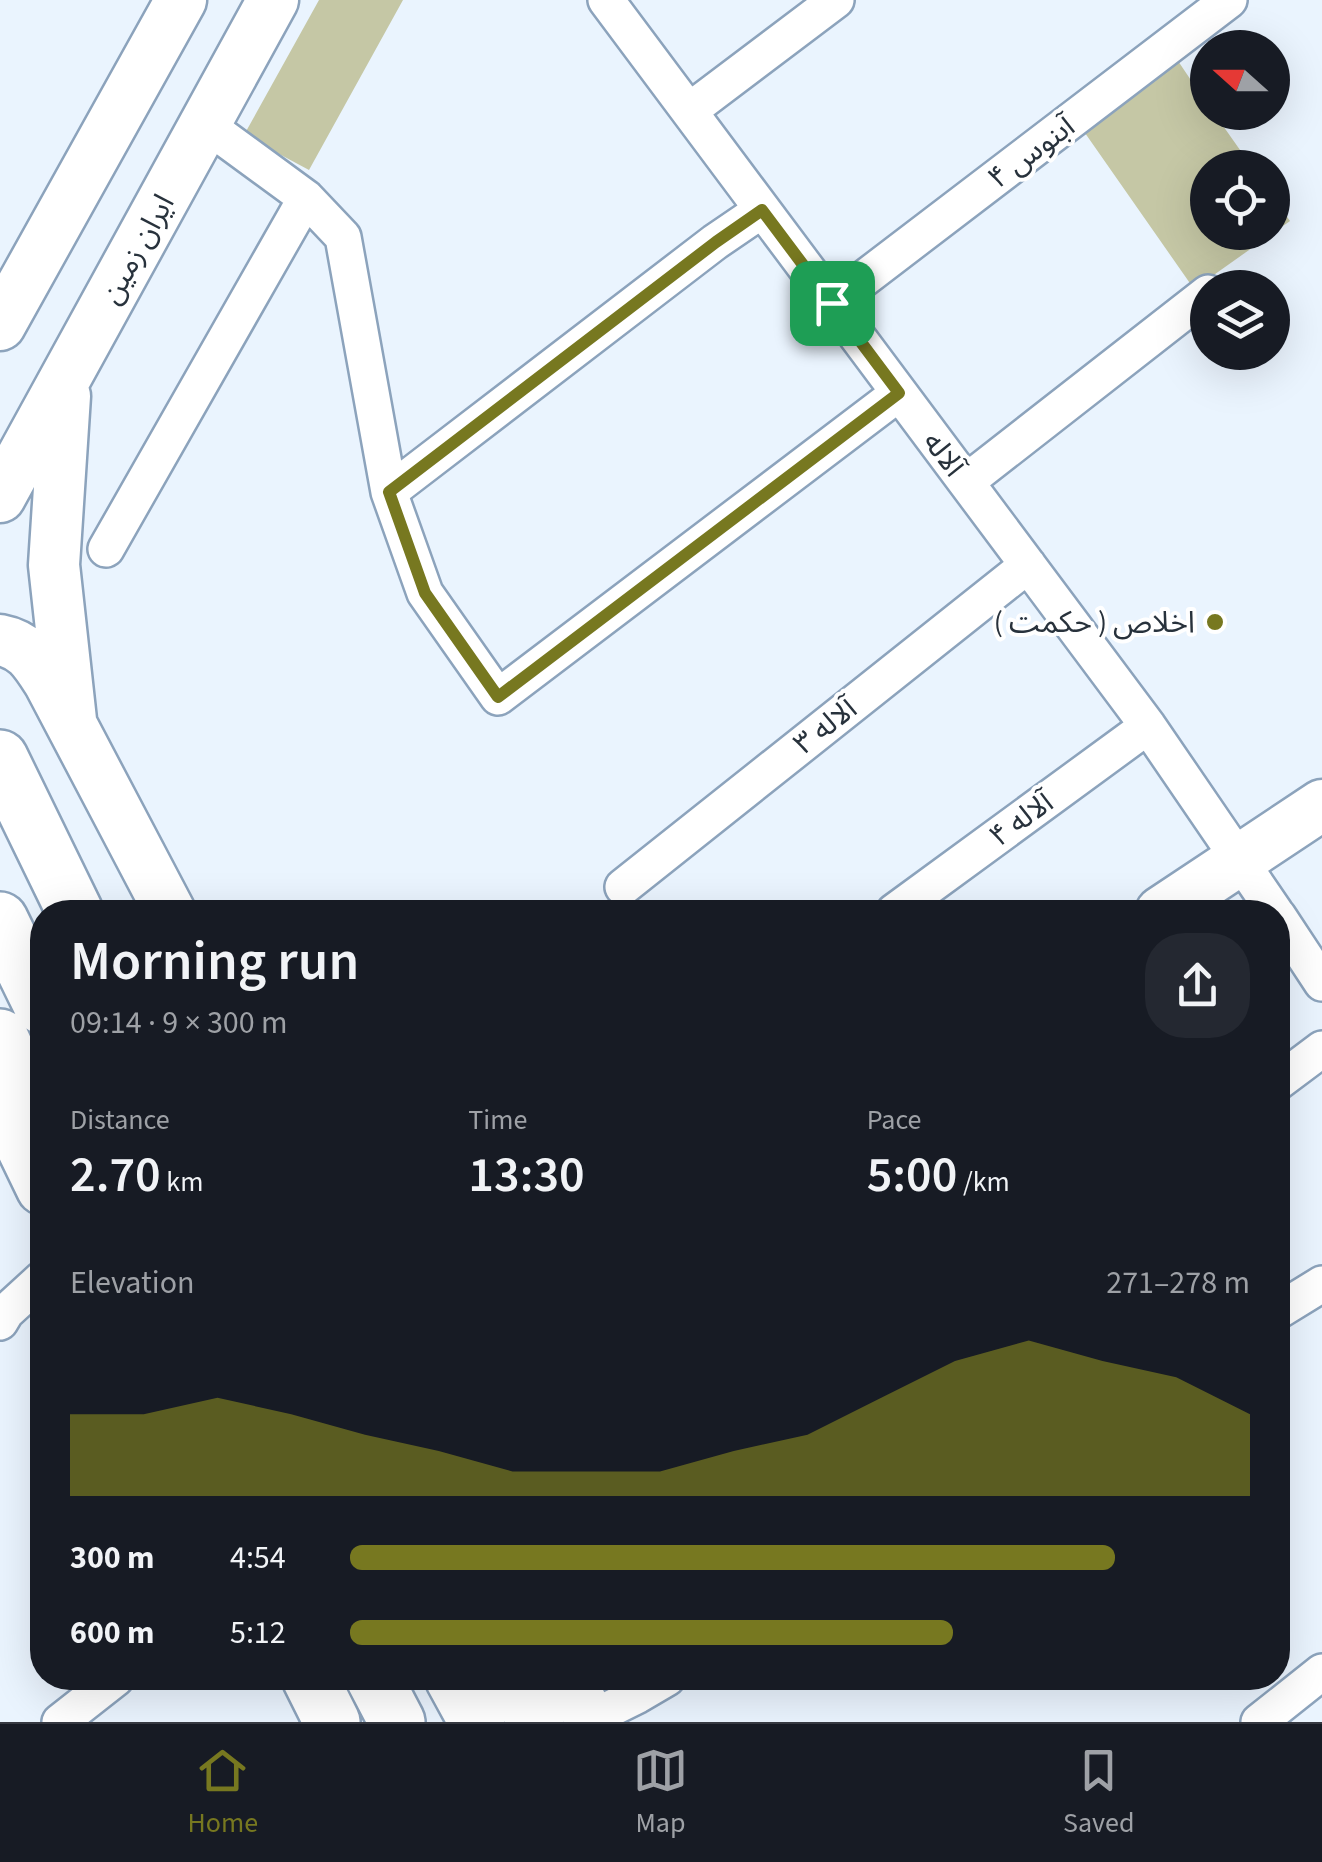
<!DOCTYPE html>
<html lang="en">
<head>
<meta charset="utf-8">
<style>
	body { margin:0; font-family:"Source Sans 3","Noto Sans Arabic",sans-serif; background:#242831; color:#f1f3f6; height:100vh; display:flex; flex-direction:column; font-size:38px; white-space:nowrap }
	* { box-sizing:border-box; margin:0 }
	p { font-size:32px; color:#9ea1a6 }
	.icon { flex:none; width:55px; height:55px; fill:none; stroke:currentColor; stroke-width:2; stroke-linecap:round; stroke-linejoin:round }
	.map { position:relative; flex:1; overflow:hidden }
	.details { position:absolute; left:30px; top:900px; width:1260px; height:790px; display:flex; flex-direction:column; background:#171b24; border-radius:40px; box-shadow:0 10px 40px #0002 }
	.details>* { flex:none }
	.needle { width:65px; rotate:291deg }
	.fabs { position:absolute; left:1190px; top:30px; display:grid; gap:20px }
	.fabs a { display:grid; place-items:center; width:100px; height:100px; border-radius:50%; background:#171b24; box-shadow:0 10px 40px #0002; font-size:50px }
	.pin { position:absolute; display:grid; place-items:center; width:85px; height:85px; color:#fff; margin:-42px; border-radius:20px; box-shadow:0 5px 15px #0006 }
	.round { display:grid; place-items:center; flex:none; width:105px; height:105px; border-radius:40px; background:#242831 }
	.summary { display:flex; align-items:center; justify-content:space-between; height:170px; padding:0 40px }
	h1 { font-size:55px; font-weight:600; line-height:75px }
	.metrics { display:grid; grid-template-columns:repeat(3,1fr); gap:15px; height:170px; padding:10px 40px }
	.metrics div { display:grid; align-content:center }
	.metrics b { font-size:50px; font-weight:600 }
	.metrics small { font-size:28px; font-weight:400 }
	.metrics p { font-size:28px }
	.chart { height:280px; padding:20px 40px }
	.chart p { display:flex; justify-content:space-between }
	.chart svg { width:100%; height:180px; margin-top:10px; fill:#777820; opacity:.7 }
	ul { padding:0 40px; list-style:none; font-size:32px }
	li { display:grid; grid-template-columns:160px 120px 1fr; align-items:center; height:75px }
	li i { height:25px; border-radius:12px; background:#777820 }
	.tabs { display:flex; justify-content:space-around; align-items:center; height:140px; border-top:2px solid #363941; background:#171b24; font-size:28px; color:#9ea1a6 }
	.tabs a { display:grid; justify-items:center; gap:5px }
	.tabs .current { color:#777820 }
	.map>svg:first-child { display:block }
	.green { fill:#c5c7a5 }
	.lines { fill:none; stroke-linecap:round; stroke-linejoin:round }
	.street-casing { stroke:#8ca3bc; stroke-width:40 }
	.secondary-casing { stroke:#8ca3bc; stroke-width:55 }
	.primary-casing { stroke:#8ca3bc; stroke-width:60 }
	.street { stroke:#fff; stroke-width:35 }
	.secondary { stroke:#fff; stroke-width:50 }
	.primary { stroke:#fff; stroke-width:55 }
	.route-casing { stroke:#fff; stroke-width:20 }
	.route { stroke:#777820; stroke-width:12 }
	.poi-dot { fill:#777820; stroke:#fff; stroke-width:4 }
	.labels { text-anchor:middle; stroke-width:8; stroke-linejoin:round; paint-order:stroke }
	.street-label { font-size:30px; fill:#28323c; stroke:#fff }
	.poi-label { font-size:30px; fill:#28323c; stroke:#fff; text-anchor:end }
</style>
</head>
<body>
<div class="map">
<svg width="1322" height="1722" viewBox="0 0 1322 1722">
	<rect width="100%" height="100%" fill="#eaf4fe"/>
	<path class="green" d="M319,0H403L309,170L244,135Z
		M1174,55L1207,104L1208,112L1214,113L1252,167L1208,168V232H1272L1273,197L1290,221L1194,289L1078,123Z"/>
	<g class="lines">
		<defs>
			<path id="street" d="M606,0L1148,726L1275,912
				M689,111L836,0
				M205,124L306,198L343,237L389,492L425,593L498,697L899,393
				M832,303L1229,0
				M966,482L1208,293
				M389,492L715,242L762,210
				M106,549L306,198
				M623,887L1028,565
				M894,912L1148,726
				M1278,916L1322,983
				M1278,1082L1322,1049
				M1278,1311L1322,1284
				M0,1322L6,1312L42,1279
				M590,1719L638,1695L667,1678
				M60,1722L116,1678
				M1259,1722L1322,1672"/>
			<path id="secondary" d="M0,325L181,0
				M65,396L54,565L71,720
				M0,497L273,0
				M0,640C26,645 35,660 49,682L170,912
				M1161,912L1322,805
				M0,1102L42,1189
				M568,1678L592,1722"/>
			<path id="primary" d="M0,758L75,912
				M0,920L42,1006
				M0,1037L42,1129
				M310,1678L332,1722
				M374,1678L397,1722
				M453,1678L477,1722
				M513,1678L536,1722"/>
		</defs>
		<use href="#street" class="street-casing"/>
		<use href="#secondary" class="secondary-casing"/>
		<use href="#primary" class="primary-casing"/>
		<use href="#street" class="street"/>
		<use href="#secondary" class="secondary"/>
		<use href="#primary" class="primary"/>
	</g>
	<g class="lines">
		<defs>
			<path id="route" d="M762,210L899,393L498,697L425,593L389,492L716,242Z"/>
		</defs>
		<use href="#route" class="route-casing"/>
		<use href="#route" class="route"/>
	</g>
	<circle class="poi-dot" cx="1215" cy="622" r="10"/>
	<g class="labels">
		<g class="street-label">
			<text transform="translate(1031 152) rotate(-37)" y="10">آبنوس ۴</text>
			<text transform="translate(137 249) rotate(-61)" y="10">ایران زمین</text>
			<text transform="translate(944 454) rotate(53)" y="10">آلاله</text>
			<text transform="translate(825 726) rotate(-38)" y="10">آلاله ۳</text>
			<text transform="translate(1021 819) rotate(-36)" y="10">آلاله ۴</text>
		</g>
		<g class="poi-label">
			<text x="1195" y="632">اخلاص ( حکمت )</text>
		</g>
	</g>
</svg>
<div class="fabs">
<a><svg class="needle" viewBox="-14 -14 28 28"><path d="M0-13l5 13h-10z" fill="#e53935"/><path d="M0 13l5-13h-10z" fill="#9ea1a6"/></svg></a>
<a><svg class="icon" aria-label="locate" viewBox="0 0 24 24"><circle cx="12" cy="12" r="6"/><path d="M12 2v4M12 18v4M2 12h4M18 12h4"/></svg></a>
<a><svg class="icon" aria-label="layers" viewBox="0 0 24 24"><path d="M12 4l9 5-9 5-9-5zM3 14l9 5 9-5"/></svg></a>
</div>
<div class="pin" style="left:832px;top:303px;background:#1e9e55"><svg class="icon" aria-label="arrive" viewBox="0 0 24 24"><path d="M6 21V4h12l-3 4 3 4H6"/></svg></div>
<section class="details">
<div class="summary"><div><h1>Morning run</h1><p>09:14 · 9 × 300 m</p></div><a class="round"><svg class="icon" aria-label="share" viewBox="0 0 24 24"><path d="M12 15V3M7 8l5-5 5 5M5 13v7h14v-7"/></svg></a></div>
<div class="metrics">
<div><p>Distance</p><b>2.70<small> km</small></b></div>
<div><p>Time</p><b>13:30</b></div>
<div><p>Pace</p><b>5:00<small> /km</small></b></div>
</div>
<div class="chart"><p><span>Elevation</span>271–278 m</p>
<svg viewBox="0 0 160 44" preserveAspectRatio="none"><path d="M0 44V24L10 24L20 20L30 24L40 29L50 33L60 38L70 38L80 38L90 33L100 29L110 20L120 11L130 6L140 11L150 15L160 24V44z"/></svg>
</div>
<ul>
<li><b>300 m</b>4:54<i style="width:85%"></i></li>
<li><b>600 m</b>5:12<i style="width:67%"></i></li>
</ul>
</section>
</div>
<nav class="tabs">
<a class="current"><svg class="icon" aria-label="home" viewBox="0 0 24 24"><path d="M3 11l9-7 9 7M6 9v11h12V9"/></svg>Home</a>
<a><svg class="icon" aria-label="map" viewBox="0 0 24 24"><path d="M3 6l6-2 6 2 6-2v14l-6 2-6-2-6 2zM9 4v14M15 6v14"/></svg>Map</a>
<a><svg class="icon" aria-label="saved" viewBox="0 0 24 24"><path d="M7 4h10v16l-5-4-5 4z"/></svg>Saved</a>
</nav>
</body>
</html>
